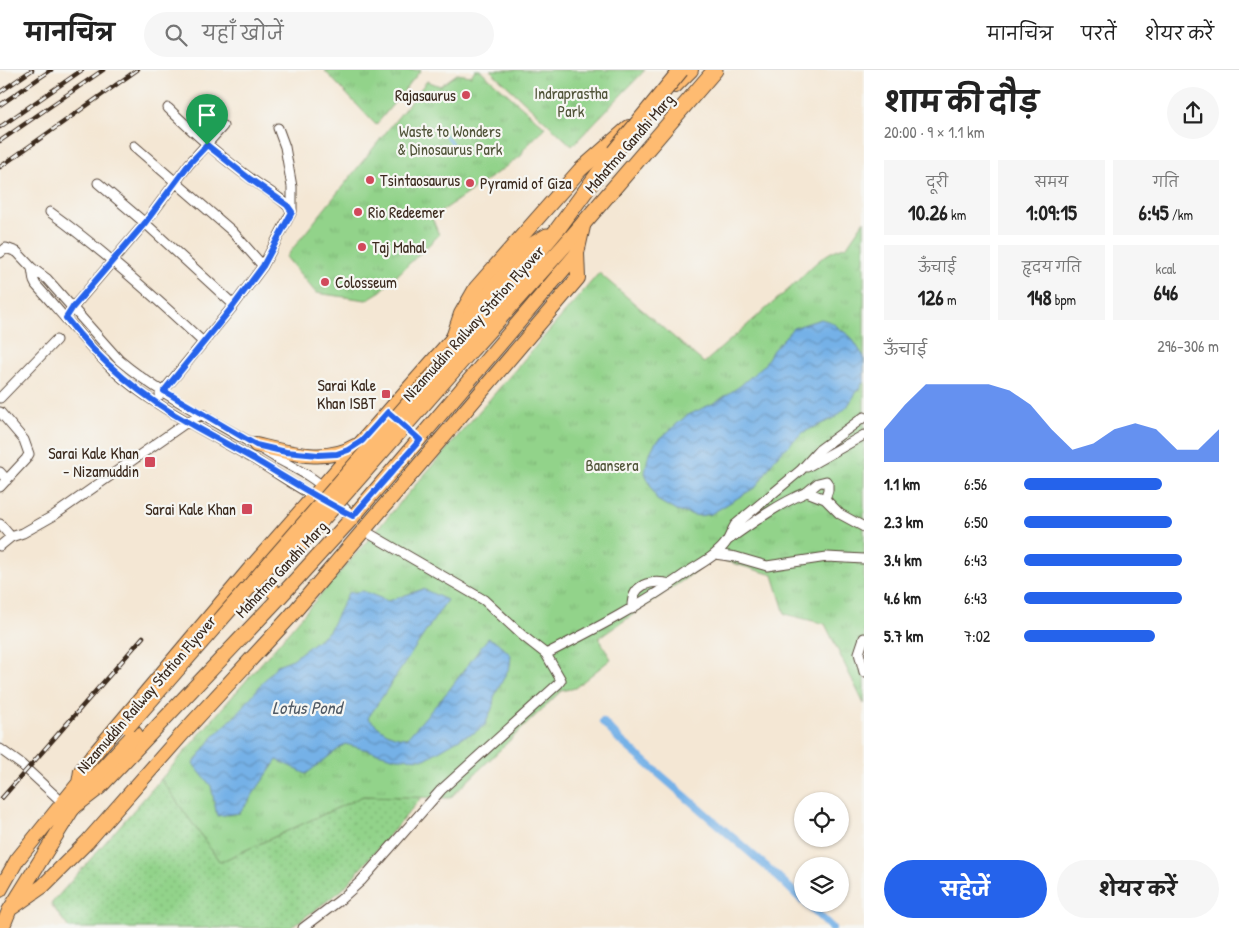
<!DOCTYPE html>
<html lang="hi">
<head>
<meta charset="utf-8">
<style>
	body { margin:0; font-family:"Patrick Hand","Playpen Sans Deva",sans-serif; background:#f6f6f6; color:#222; height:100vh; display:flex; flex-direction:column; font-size:19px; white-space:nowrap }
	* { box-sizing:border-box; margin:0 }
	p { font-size:16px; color:#767676 }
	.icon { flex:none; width:28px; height:28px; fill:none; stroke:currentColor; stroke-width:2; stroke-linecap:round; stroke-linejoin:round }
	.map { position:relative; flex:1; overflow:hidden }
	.panel { display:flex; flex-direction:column; background:#fff; width:375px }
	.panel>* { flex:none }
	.tools { position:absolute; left:794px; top:722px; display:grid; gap:10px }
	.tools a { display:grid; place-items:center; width:55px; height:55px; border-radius:50%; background:#fff; box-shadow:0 1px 4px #0004; font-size:25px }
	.pin { position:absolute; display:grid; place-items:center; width:42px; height:42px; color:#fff; margin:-51px -21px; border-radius:50% 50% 50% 0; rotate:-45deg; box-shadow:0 0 5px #0007 }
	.pin .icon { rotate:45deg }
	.round { display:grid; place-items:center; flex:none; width:52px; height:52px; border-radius:26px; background:#f6f6f6 }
	.overview { display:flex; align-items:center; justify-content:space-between; height:85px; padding:0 20px }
	h1 { font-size:28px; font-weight:700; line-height:38px }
	.stats { display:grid; grid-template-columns:repeat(3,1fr); gap:8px; height:85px; padding:5px 20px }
	.stats div { display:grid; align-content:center; border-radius:0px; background:#f6f6f6; text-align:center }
	.stats b { font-size:21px; font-weight:700 }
	.stats small { font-size:14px; font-weight:400 }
	.stats p { font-size:14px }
	.chart { height:140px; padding:10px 20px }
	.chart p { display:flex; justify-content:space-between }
	.chart svg { width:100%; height:90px; margin-top:5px; fill:#2563eb; opacity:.7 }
	.primary-button { display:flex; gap:10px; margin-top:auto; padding:10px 20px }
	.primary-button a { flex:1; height:58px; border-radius:30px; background:#2563eb; color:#fff; font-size:20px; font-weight:700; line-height:58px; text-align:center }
	.primary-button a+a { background:#f6f6f6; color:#222 }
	ul { padding:0 20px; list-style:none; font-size:16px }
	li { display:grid; grid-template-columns:80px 60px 1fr; align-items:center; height:38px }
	li i { height:12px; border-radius:6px; background:#2563eb }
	header { display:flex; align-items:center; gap:30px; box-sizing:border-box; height:70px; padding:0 25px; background:#fff; border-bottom:1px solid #e0e0e0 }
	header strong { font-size:24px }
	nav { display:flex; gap:28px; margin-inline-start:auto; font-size:18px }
	.search { width:350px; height:45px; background:#f6f6f6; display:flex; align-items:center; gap:12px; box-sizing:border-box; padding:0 18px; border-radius:28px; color:#767676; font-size:19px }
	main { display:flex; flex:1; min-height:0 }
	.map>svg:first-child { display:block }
	.grass { fill:url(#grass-dots); stroke:#667e54 }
	.park { fill:url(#park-tufts); stroke:#667e54 }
	.water { fill:url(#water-waves); stroke:#586e82 }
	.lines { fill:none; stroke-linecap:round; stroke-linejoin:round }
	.stream { stroke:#75b1e7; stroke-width:2.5 }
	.canal { stroke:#75b1e7; stroke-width:8 }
	.street-casing { stroke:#574639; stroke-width:11 }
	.primary-casing { stroke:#574639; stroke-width:16 }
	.highway-casing { stroke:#574639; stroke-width:17 }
	.street { stroke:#fff; stroke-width:9 }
	.primary { stroke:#febb71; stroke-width:14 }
	.highway { stroke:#febb71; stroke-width:15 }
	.rail-casing { stroke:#3b2a1e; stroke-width:4.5 }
	.rail { stroke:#f6f6f2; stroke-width:2.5; stroke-dasharray:8; stroke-linecap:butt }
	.highway-bridge-casing { stroke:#574639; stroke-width:17; stroke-linecap:butt }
	.highway-bridge { stroke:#febb71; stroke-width:15 }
	.route-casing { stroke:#fff; stroke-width:10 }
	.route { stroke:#2563eb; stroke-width:6 }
	.poi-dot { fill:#d1495b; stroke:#f6f6f2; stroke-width:2 }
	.labels { text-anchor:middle; stroke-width:4.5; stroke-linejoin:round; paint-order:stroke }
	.park-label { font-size:16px; fill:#515439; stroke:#f6f6f2 }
	.poi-label { font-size:16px; fill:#3b2a1e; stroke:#f6f6f2; text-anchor:start }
	.street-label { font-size:16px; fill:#3b2a1e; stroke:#f6f6f2 }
	.water-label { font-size:18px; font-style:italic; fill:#4f5964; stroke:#f6f6f2 }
</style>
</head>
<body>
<header>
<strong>मानचित्र</strong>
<div class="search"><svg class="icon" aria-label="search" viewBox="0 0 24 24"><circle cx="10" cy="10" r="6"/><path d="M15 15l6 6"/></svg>यहाँ खोजें</div>
<nav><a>मानचित्र</a><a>परतें</a><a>शेयर करें</a></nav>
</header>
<main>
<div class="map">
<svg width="864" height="858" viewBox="0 0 864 858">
	<defs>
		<pattern id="grass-dots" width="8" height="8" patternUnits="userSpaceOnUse" patternTransform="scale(1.25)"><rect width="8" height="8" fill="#92d38a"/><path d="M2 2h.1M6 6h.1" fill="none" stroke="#7fb577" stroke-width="1.8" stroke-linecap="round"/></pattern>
		<pattern id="park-tufts" width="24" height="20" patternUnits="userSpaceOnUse" patternTransform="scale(1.25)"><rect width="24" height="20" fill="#92d38a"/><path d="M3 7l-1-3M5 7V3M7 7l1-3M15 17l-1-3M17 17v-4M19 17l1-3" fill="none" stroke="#7fb577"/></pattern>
		<pattern id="water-waves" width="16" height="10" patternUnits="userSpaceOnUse" patternTransform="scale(1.25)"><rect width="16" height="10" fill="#75b1e7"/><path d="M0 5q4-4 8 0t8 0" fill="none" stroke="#6190bb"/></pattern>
	</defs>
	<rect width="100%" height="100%" fill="#f6f6f2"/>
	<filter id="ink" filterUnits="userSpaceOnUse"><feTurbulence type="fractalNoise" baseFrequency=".02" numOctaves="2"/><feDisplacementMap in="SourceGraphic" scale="10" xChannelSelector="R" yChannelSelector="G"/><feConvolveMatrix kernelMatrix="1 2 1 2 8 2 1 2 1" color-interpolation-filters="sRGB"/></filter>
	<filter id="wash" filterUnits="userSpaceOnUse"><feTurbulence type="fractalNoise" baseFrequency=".0096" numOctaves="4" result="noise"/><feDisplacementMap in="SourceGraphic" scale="20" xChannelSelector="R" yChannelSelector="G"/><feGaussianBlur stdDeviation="1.12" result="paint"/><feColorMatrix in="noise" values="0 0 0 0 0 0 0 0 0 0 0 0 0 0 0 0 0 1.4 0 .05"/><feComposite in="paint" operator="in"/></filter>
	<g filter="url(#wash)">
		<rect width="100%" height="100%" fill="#f4e7d4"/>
		<path class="grass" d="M161,709L220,792L363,726H423L342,820L290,858H69L51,834Z"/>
		<path class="park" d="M324,0H421L376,55Z
			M475,0H480L545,57L524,79L521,86L432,148L439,165L381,221L366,230L316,223L286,187L427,11L440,16L457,4L471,6Z
			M490,0H645L572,76Z
			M864,151V634L825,554L785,544L773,505L715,488L599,568L611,589L575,618L561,621L450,728L363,726L220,792L161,709L599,203L704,293C732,268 760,244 789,219C809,201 820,183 847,176Z"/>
		<path class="water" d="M821,249L831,252L851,267L864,287V311L847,337L836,347L802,363L776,387L756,417L711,444L699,446L689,444L676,441L657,430L645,403L648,387L655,373L686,346L716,332L740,316L764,295L773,280L793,258Z
			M423,519L447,530L368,648C382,660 388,667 407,668L449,620L488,568L497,572L511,585L510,596L494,627L493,636L485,655L474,663L463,667L425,689L396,688L345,674L306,704L277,690L240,743L217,746L211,716L193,694L213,667L237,644L277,595L293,589L329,561L348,523L363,521L388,531Z"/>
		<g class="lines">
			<path class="stream" d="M438,57L455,77"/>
			<path class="canal" d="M603,652L620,670L776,805L802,830
				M807,834L832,858"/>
		</g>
	</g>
	<g filter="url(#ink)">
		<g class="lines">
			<defs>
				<path id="street" d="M168,38C194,63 220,87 250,108C264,119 282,127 292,141
					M134,76L232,161L263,196
					M98,113L145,153L234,235
					M50,142C104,181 154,226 203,272
					M0,183L6,178L17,182L32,198L47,209L119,290C165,329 227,357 278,389C294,398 314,407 326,420
					M32,198L34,211L36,215C61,243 86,273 113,300C151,335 207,362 252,388C274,401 295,416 317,428
					M70,241L145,153L189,94L223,56
					M160,325L234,235L263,196L292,141V117L285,77L278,58
					M0,328L56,270
					M0,342L24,370L29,384L26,389L0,417
					M807,397L864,365
					M0,402L7,410
					M807,422L818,413L826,411L828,414V420L825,429
					M336,429L353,447
					M0,454L11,467
					M363,460L484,530L523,566L546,584C595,559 643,534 688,502C701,493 718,485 727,471C730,466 732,460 735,455L801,400L819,380L864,347
					M728,470C752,453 780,433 807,422L825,429L840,444L864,457
					M0,476L11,467L23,463L53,446L187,352L203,344
					M715,484L736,487L767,496L827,487L864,489
					M632,539C631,514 650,509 671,514
					M864,568L859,583L864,602
					M0,679L22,695L62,732
					M303,858L340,830L361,811L441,720L558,614L561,610L546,584"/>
				<path id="primary" d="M675,16L691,0
					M256,375C286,382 326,394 355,376
					M249,500L280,527
					M0,820L17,790L79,713L81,701L90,689L249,500L453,268L461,244L476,218L580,100L629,57
					M13,837L43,816L87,772L184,662L289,548L578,208L577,183
					M2,858L9,841L73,738L99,718L280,527L353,447L574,187L577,183L584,152"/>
				<path id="highway" d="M453,268L527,178L547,166
					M465,269L557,160L614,82
					M473,278L564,176L715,0
					M73,738L91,711L135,664"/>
			</defs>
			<use href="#street" class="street-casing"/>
			<use href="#primary" class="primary-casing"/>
			<use href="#highway" class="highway-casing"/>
			<use href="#street" class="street"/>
			<use href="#primary" class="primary"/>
			<use href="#highway" class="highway"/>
			<defs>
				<path id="rail" d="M0,22L32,0
					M0,35L51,0
					M0,57L82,0
					M0,71L103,0
					M0,97L137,0
					M2,728L143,567"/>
			</defs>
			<use href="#rail" class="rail-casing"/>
			<use href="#rail" class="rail"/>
			<defs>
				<path id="highway-bridge" d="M614,82L681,0
					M289,487L473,278
					M128,656L465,269"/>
			</defs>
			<use href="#highway-bridge" class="highway-bridge-casing"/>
			<use href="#highway-bridge" class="highway-bridge"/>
		</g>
	</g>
	<g class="lines" filter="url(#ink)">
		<defs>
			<path id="route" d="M207,75L250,109L287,135L292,142L263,196L234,235L164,321L256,375L286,382L318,385L337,384L348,380L362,371L388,342L420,370L353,446C319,429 287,409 254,389C234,378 214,367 194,356C145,329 100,292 66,248L73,237L145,153L189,94Z"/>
		</defs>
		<use href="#route" class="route-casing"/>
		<use href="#route" class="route"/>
	</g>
	<g class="poi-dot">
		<circle cx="466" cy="25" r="5"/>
		<circle cx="370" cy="110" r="5"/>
		<circle cx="470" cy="113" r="5"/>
		<circle cx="358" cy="142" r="5"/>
		<circle cx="362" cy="177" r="5"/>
		<circle cx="325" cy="212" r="5"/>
		<rect x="381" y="319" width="10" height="10" rx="2.5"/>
		<rect x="144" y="386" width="12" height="12" rx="2.5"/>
		<rect x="241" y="433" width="12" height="12" rx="2.5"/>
	</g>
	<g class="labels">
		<g class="park-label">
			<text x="571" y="29">Indraprastha<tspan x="571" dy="18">Park</tspan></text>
			<text x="450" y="67">Waste to Wonders<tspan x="450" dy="18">&amp; Dinosaurus Park</tspan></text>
			<text x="612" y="401">Baansera</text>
		</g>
		<g class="poi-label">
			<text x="456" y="31" text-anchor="end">Rajasaurus</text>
			<text x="380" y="116">Tsintaosaurus</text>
			<text x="480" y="119">Pyramid of Giza</text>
			<text x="368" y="148">Rio Redeemer</text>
			<text x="372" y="183">Taj Mahal</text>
			<text x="335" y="218">Colosseum</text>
			<text x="376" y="321" text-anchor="end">Sarai Kale<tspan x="376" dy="18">Khan ISBT</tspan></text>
			<text x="139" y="389" text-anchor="end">Sarai Kale Khan<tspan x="139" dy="18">- Nizamuddin</tspan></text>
			<text x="236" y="445" text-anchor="end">Sarai Kale Khan</text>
		</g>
		<g class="street-label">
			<text transform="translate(629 73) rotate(-49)" y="6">Mahatma Gandhi Marg</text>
			<text transform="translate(473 253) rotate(-48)" y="6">Nizamuddin Railway Station Flyover</text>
			<text transform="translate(281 499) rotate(-47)" y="6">Mahatma Gandhi Marg</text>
			<text transform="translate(146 624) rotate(-49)" y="6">Nizamuddin Railway Station Flyover</text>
		</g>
		<g class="water-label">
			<text x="307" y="644">Lotus Pond</text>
		</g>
	</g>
</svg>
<div class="tools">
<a><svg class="icon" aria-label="locate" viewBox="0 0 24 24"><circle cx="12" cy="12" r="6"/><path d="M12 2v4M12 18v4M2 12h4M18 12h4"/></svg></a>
<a><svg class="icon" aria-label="layers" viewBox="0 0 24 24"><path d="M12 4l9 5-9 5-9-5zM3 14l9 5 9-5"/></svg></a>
</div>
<div class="pin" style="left:207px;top:75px;background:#1e9e55"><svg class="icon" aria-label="arrive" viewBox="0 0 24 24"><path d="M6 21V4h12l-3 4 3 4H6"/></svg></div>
</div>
<section class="panel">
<div class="overview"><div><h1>शाम की दौड़</h1><p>20:00 · 9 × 1.1 km</p></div><a class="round"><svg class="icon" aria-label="share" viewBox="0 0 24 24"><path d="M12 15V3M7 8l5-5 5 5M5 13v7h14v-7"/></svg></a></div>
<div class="stats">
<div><p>दूरी</p><b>10.26<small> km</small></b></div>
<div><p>समय</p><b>1:09:15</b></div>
<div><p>गति</p><b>6:45<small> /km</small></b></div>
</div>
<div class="stats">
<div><p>ऊँचाई</p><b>126<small> m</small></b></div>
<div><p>हृदय गति</p><b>148<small> bpm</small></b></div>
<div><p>kcal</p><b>646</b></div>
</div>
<div class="chart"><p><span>ऊँचाई</span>296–306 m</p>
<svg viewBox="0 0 160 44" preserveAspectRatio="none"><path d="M0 44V28L10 16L20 6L30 6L40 6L50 6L60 9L70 16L80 28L90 38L100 35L110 28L120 25L130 28L140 38L150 38L160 28V44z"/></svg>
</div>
<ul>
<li><b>1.1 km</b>6:56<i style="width:71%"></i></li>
<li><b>2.3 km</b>6:50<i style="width:76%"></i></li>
<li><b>3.4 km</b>6:43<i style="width:81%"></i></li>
<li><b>4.6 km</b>6:43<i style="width:81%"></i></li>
<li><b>5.7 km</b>7:02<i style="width:67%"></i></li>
</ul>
<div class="primary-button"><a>सहेजें</a><a>शेयर करें</a></div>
</section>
</main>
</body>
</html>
